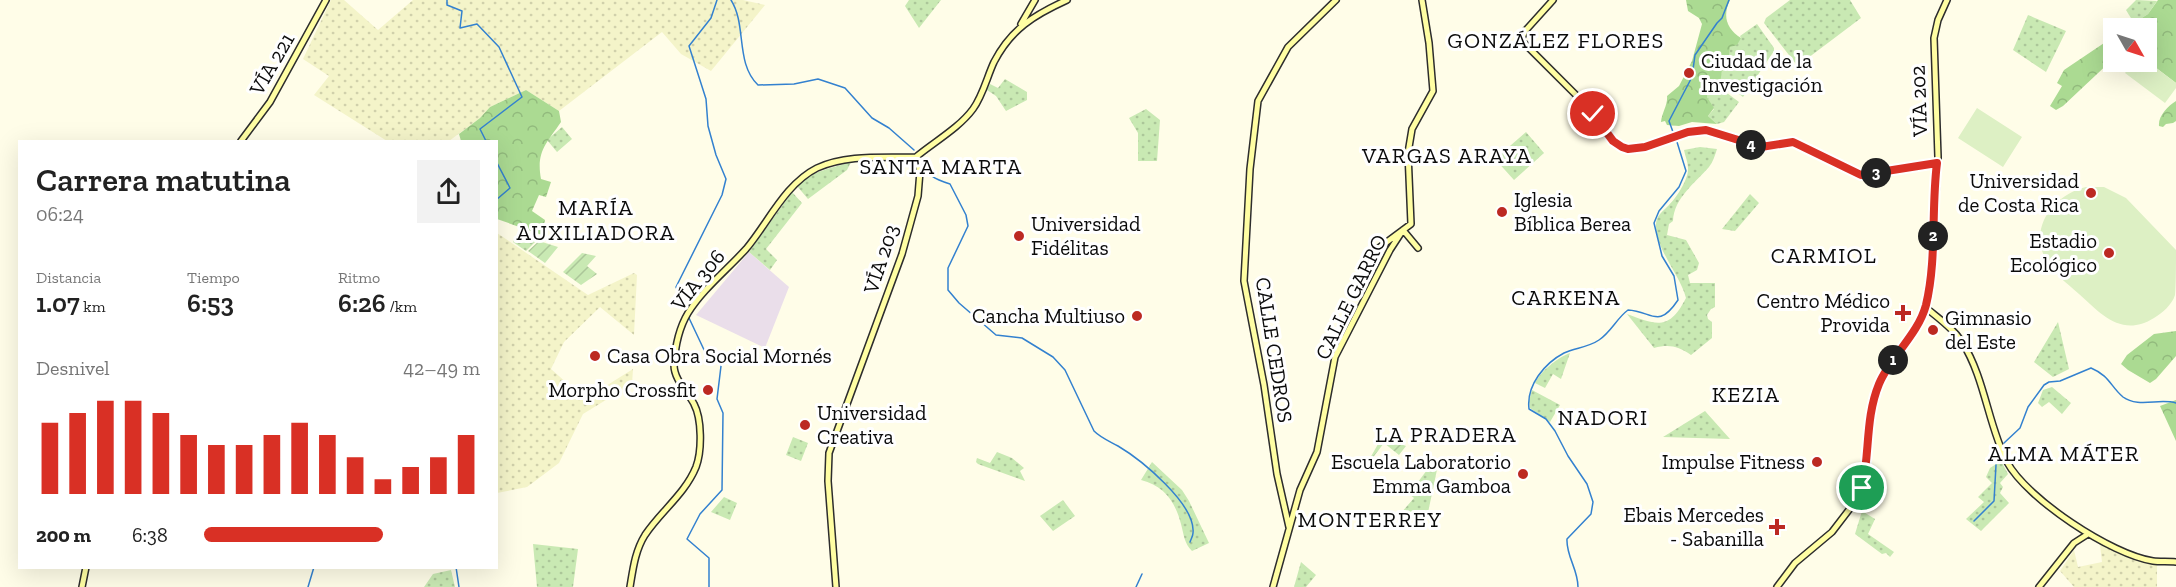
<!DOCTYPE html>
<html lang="es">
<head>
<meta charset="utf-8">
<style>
	body { margin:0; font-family:"Zilla Slab",serif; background:#f2f2f2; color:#222; height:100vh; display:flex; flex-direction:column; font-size:22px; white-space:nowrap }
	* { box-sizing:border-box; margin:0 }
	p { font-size:20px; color:#767676 }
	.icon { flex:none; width:33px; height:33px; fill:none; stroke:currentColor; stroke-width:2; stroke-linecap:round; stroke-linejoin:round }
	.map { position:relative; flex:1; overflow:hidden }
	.drawer { position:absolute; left:18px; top:140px; width:480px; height:429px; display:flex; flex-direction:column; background:#fff; border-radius:0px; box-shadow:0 6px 24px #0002 }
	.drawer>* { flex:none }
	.needle { width:39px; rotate:129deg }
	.controls { position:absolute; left:2103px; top:18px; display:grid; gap:12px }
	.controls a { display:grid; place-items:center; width:54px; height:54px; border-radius:0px; background:#fff; box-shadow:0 6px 24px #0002; font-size:30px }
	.pin { position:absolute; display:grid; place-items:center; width:51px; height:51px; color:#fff; margin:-26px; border:3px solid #fff; border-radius:50%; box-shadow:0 2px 6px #0007 }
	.km { position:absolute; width:30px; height:30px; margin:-15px; border-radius:50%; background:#222; color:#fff; font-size:16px; line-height:30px; text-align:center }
	.round { display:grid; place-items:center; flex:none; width:63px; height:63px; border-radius:0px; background:#f2f2f2 }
	.headline { display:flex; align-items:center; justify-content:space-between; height:102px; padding:0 18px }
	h1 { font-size:33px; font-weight:600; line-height:45px }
	.metrics { display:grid; grid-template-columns:repeat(3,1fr); gap:9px; height:102px; padding:6px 18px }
	.metrics div { display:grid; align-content:center }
	.metrics b { font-size:26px; font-weight:600 }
	.metrics small { font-size:16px; font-weight:400 }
	.metrics p { font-size:16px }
	.chart { height:168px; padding:12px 18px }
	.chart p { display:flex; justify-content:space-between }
	.chart svg { width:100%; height:108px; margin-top:6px; stroke:#d93025; stroke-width:6 }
	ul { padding:0 18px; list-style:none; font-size:20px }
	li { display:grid; grid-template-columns:96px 72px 1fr; align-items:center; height:45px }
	li i { height:15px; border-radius:8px; background:#d93025 }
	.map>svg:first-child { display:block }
	.industrial { fill:#eadeea }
	.farmland { fill:url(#farmland-dots) }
	.grass { fill:url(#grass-dots) }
	.forest { fill:url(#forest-crowns) }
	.garden { fill:url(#garden-furrows) }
	.pitch { fill:#ddf0c4 }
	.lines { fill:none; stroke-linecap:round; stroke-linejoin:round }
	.stream { stroke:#3381cf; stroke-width:1.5 }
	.secondary-casing { stroke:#2d2d2d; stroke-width:8 }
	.secondary { stroke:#fffea3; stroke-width:5 }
	.route-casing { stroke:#fff; stroke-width:12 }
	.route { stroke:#d93025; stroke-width:8 }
	.poi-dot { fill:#bc2922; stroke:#fff; stroke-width:2 }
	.labels { text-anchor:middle; stroke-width:6; stroke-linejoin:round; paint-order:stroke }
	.poi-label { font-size:21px; fill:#0b0b0b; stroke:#fff; text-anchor:end }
	.street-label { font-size:21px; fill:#0b0b0b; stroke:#fff }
	.neighbourhood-label { font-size:22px; letter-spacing:1.5px; fill:#0b0b0b; stroke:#fff }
</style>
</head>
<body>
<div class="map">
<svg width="2176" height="587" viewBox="0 0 2176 587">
	<defs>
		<pattern id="farmland-dots" width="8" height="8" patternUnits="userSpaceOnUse" patternTransform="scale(1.5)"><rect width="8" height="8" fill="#f4f4c9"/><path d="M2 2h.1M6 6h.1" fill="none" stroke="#d0d0ab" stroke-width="1.8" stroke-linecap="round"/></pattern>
		<pattern id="grass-dots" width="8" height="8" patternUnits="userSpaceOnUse" patternTransform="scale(1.5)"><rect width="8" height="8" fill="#c9e9b3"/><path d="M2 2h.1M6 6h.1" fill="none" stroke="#abc699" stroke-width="1.8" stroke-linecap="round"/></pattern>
		<pattern id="forest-crowns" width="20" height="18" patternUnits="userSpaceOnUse" patternTransform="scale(1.5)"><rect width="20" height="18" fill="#abda92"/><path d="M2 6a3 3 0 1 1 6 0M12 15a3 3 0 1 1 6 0" fill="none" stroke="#92ba7d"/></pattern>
		<pattern id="garden-furrows" width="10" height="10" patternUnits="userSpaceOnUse" patternTransform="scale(1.5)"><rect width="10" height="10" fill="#c9e9b3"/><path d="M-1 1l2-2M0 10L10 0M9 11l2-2" fill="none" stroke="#abc699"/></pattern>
	</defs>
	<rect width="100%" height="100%" fill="#fffde8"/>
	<path class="industrial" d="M749,252L789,287L765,348L696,315Z"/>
	<path class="farmland" d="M331,0H344L378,30L413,0H743L765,5L711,71L681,54L662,32L559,111L526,90L490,107L480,118L449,141H387L314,95L329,76L303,59Z
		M497,233L588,295L634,273L637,275L634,335L600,307L564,342L551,369L585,399L633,369L632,384L583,414L559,463L527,487L497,493Z
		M2100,545L2157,565V587H2074L2060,571L2074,550L2078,567L2102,562Z"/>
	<path class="grass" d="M909,0H941L919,28L905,6Z
		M1790,0H1850L1861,18L1804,61L1796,64L1764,23L1766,18Z
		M2136,0L2157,1L2148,14L2134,23L2126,10Z
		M2028,15L2066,31L2046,72L2013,50Z
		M1757,24L1774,48V51L1743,97L1731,88L1727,93L1739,102L1724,122L1717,124L1708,116L1714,109L1707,97V92L1718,85L1722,71L1730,64V46L1741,38L1740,36Z
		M1005,79L1027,92V100L1006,111L996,96L987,90L990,84L998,88Z
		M1146,109L1160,120L1157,161H1138V133L1129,118Z
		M562,127L572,139L557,152L547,140Z
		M1526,132L1544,153L1514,180L1495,159Z
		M1700,147L1717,149C1715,155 1713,162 1709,167C1695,183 1674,198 1673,221L1669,224L1667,235L1686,240L1699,263L1697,270L1688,275L1690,283H1715V307L1711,309L1707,315L1708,319L1712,322V338L1691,355C1678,346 1669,344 1654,348L1627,314C1657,325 1669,331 1686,298C1680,274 1655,249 1656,224C1656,216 1663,211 1669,205C1676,198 1689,179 1688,168C1688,162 1685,156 1684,150Z
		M851,162L847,170L808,199L797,186C811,171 832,168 851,162Z
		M792,192L802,203L766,249L777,260L770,270L749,252Z
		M1750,194L1759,203L1735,231L1722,229Z
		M518,233L537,240L526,251L513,242Z
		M2058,322L2069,369L2053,377L2034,362Z
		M1570,353L1561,379L1553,374L1545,388L1535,383C1541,371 1557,358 1570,353Z
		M2052,387L2071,403L2062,414L2049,402L2042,407L2038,403L2043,390Z
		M1532,390L1560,405L1550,422L1530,408L1529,401Z
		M1705,411L1730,439L1663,437Z
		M793,437L808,443L801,461L786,455Z
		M997,452L1012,458L1024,468L1020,471L1025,481L978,464L976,462L977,458L990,463Z
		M1436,458L1439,460L1425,527L1408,515L1404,519L1401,513L1414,498L1409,494Z
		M2001,461L2008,474L2000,483L2003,487L2000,493L2009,503L1981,531L1966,519L1984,502L1978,497L1992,483L1986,477L1990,468Z
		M1152,462L1182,490L1189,501L1209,543L1192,551C1184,543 1184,535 1181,524C1175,501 1164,486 1141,480Z
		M724,497L737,503L730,520L711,512Z
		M1063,500L1075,516L1053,531L1040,516Z
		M1862,511L1875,519L1868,534L1894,552L1890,557L1886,553L1882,554L1855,534Z
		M533,544L578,549L573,587H537Z
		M1301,562L1316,575L1306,587H1294Z
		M451,570L455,587H424L433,574Z"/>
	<path class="forest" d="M1686,0H1730C1722,17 1727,29 1741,38L1737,45L1730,47L1729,68L1722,71L1720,83L1707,92V97L1714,108L1708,116L1717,124L1692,122L1679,126L1667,125L1665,121L1661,122C1662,112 1668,105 1667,96L1679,86L1692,61L1702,24L1699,18L1688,11Z
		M2158,0H2176V83L2147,61L2146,28H2126L2148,14Z
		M2113,37V59L2063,106L2056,110L2050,106L2062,86L2057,83L2064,70Z
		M526,90L559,111L561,122C546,144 536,152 541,179L551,182L546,197L539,195L532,211L545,220L542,235L497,219L496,141H461L459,134L480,118L490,107Z
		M2176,101V121L2173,123L2166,124L2163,127L2159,126C2158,116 2168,106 2176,101Z
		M2176,331V356L2156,379L2150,383L2128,370L2121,364L2127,355L2154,334Z
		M2176,400V441L2160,406Z"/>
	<path class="garden" d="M539,241L558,247L545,263L528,251Z
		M582,253L596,256L587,266L597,274L581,285L563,272Z
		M1382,437L1406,446L1399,455L1384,443L1371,460L1380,466L1369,460Z"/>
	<path class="pitch" d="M2147,61L2176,83V88L2165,103L2125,73L2134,62Z
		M1977,108L2022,137L2003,167L1958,138Z
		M2086,187H2104L2126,198L2176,250C2176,261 2176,285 2175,295C2172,305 2162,313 2154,318C2122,338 2101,314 2079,294C2067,283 2052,273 2045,258C2029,226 2055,194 2086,187Z"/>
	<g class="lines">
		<path class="stream" d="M447,0V5L462,11L460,28L477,24L499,47L522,97L480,129L486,141
			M731,0C747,25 735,63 758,85L794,84L818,79L845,88L872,118L889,128L914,150
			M1673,132L1669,121L1692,77L1695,55L1717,23L1722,18L1729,0
			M921,160C928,176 934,179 950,184L966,215L968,226L948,268V290L959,303L996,335L1022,338L1053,357L1065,370L1094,431C1101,438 1109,441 1118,446C1140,459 1196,504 1193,533C1193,536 1191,539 1190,542
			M496,161L510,188L496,200
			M686,311L676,287L722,195L726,179L716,155L708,126L706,99L689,46L711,18L717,0
			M689,318L706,354L719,360L721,366L717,399L723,413L722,490L700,514L687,539L709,558V587
			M2004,443L2020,428L2028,407L2044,385L2049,382L2060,381L2091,368C2110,376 2110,386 2123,397C2138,408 2160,398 2176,403
			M1974,521L1994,501L1996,465
			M456,567L459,587
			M308,587L314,567
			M1136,587L1142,574
			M1578,587C1578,569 1566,556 1567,539L1591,514L1593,502L1587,484L1568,456L1555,431L1546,419L1529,409C1526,385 1545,363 1564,353C1575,348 1589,347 1599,340C1611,332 1617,318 1628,310C1652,311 1658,330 1678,300L1674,276L1662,256L1654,223L1659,211L1679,187L1686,171L1677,142"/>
		<defs>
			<path id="secondary" d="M1553,0L1525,31L1521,40L1582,101L1613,141L1622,147L1637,149L1688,132L1706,130L1761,147L1793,142L1861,175L1937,163
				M1021,24L1035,0
				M241,141L270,102L326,0
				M916,157C934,142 959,128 973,109C983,95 987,77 994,62C1011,29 1034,15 1067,0
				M1403,230L1418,248
				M1372,253L1411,224L1408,153L1412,129L1433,91L1429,43L1422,0
				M1925,307C1938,318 1953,328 1962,342C1985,378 1988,425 2007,462C2027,499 2112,555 2153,561C2160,562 2169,561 2176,562
				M1289,527L1277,474L1264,385L1244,281L1250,169L1258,101L1288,47L1336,0
				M82,587L86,567
				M630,587C633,569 635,551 645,535C661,511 685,494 696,467C702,451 702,419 694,404C688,392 674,380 674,365C675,348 679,328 688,313C703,289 727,270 746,249C768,223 785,184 817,168C847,154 884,158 916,157
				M836,587L828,481L829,453L902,254L918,196L920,171L916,157
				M1273,587L1300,490L1317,452L1335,357L1390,250L1403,230
				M1777,587L1795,563L1832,532L1855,502L1864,476L1868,427L1878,386L1918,323L1925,307L1932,261L1938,157L1934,38L1938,20L1947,0
				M2039,587L2074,543L2088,534"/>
		</defs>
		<use href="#secondary" class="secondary-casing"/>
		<use href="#secondary" class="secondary"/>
	</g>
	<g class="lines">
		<defs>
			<path id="route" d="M1593,114L1613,141L1622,147L1628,149L1645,147L1688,132L1706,130L1761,147L1793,142L1861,175L1937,163C1931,210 1937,259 1926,305C1918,335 1890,357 1879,384C1865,418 1870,454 1862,488"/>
		</defs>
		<use href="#route" class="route-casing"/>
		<use href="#route" class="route"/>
	</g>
	<g class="poi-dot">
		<circle cx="1689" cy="73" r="6"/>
		<circle cx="2091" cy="193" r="6"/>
		<circle cx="1502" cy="212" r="6"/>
		<circle cx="1019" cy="236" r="6"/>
		<circle cx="2109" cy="253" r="6"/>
		<path d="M1900 304h6v6h6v6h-6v6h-6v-6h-6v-6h6z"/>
		<circle cx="1137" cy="316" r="6"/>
		<circle cx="1933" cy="330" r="6"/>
		<circle cx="595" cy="356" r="6"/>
		<circle cx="708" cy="390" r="6"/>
		<circle cx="805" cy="425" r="6"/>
		<circle cx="1817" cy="462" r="6"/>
		<circle cx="1523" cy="474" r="6"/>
		<path d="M1774 518h6v6h6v6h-6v6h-6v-6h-6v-6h6z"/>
	</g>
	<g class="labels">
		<g class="poi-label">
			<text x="1701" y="68" text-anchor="start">Ciudad de la<tspan x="1701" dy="24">Investigación</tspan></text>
			<text x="2079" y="188">Universidad<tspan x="2079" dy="24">de Costa Rica</tspan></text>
			<text x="1514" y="207" text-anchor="start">Iglesia<tspan x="1514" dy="24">Bíblica Berea</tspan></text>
			<text x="1031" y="231" text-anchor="start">Universidad<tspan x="1031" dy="24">Fidélitas</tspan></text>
			<text x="2097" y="248">Estadio<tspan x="2097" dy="24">Ecológico</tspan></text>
			<text x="1890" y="308">Centro Médico<tspan x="1890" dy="24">Provida</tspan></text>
			<text x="1125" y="323">Cancha Multiuso</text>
			<text x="1945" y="325" text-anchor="start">Gimnasio<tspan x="1945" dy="24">del Este</tspan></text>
			<text x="607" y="363" text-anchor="start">Casa Obra Social Mornés</text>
			<text x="696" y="397">Morpho Crossfit</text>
			<text x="817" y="420" text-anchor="start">Universidad<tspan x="817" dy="24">Creativa</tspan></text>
			<text x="1511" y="469">Escuela Laboratorio<tspan x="1511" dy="24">Emma Gamboa</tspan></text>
			<text x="1805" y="469">Impulse Fitness</text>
			<text x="1764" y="522">Ebais Mercedes<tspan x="1764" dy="24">- Sabanilla</tspan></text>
		</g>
		<g class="street-label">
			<text transform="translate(272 64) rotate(-60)" y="7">VÍA 221</text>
			<text transform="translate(1919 101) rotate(-92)" y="7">VÍA 202</text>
			<text transform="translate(881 259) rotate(-72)" y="7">VÍA 203</text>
			<text transform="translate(698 280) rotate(-51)" y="7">VÍA 306</text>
			<text transform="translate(1351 297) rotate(-64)" y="7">CALLE GARRO</text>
			<text transform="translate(1274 350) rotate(81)" y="7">CALLE CEDROS</text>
		</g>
		<g class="neighbourhood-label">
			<text x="1556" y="48">GONZÁLEZ FLORES</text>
			<text x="1447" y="163">VARGAS ARAYA</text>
			<text x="941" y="174">SANTA MARTA</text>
			<text x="596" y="215">MARÍA<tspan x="596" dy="25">AUXILIADORA</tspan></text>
			<text x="1824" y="263">CARMIOL</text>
			<text x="1566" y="305">CARKENA</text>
			<text x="1746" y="402">KEZIA</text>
			<text x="1603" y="425">NADORI</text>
			<text x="1446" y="442">LA PRADERA</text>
			<text x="2064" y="461">ALMA MÁTER</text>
			<text x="1370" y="527">MONTERREY</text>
		</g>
	</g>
</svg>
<div class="controls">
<a><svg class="needle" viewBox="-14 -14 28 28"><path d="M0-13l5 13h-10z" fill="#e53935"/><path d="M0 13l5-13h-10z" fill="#767676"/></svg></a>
</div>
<div class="pin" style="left:1862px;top:488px;background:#1e9e55"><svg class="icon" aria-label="arrive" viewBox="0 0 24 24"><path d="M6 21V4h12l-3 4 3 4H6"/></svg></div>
<div class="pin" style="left:1593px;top:114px;background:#d93025"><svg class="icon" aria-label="check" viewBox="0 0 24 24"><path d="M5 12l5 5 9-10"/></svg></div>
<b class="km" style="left:1893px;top:360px">1</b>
<b class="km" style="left:1933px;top:236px">2</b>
<b class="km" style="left:1876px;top:173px">3</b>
<b class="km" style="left:1751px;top:145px">4</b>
<section class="drawer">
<div class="headline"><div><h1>Carrera matutina</h1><p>06:24</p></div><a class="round"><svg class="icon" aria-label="share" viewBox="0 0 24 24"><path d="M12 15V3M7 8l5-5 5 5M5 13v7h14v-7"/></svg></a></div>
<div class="metrics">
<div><p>Distancia</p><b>1.07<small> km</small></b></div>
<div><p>Tiempo</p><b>6:53</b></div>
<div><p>Ritmo</p><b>6:26<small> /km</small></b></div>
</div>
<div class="chart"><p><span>Desnivel</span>42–49 m</p>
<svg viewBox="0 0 160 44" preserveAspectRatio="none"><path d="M5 44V15M15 44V11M25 44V6M35 44V6M45 44V11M55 44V20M65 44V24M75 44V24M85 44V20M95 44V15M105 44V20M115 44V29M125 44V38M135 44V33M145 44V29M155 44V20"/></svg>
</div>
<ul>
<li><b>200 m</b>6:38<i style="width:65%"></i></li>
</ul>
</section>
</div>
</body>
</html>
